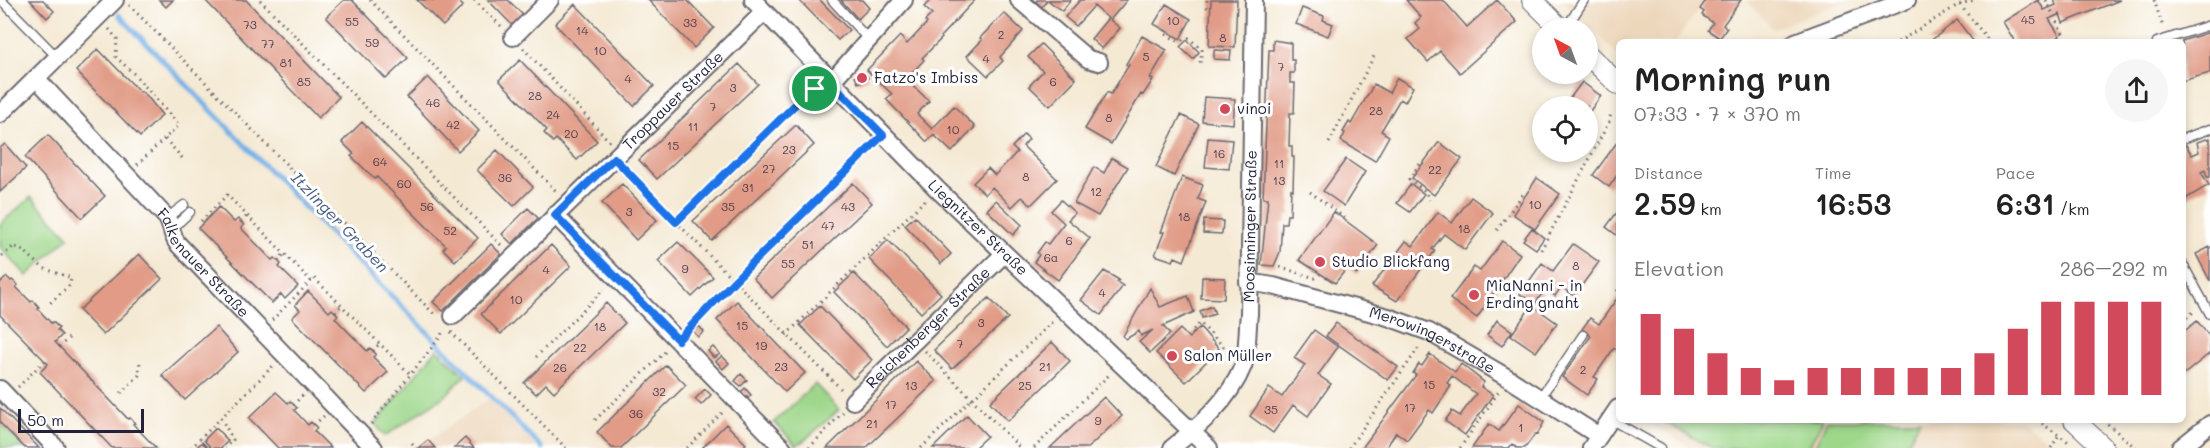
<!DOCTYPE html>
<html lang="en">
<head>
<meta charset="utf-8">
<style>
	body { margin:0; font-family:Mali,sans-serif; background:#f6f6f6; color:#222; height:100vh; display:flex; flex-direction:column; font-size:22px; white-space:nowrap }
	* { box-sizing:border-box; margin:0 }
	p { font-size:20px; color:#767676 }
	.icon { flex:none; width:33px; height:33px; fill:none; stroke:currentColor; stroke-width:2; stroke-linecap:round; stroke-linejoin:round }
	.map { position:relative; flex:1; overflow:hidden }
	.drawer { position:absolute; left:1616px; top:39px; width:570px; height:384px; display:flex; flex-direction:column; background:#fff; border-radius:9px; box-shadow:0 3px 9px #0003 }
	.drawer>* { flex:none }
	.needle { width:39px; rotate:319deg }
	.controls { position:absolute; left:1532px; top:18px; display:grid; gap:12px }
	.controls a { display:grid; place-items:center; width:66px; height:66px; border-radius:50%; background:#fff; box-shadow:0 3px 9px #0003; font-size:30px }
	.scale { position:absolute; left:18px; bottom:15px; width:126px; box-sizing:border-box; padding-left:6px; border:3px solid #22223b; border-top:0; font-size:16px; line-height:21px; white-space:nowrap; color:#22223b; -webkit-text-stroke:4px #fff; paint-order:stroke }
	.pin { position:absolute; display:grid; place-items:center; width:51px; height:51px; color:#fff; margin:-26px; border:3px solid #fff; border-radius:50%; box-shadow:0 2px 6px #0007 }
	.round { display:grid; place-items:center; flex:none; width:63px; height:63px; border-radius:32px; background:#f6f6f6 }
	.head { display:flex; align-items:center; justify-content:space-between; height:102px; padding:0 18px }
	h1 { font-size:33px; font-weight:600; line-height:45px }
	.metrics { display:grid; grid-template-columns:repeat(3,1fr); gap:9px; height:102px; padding:6px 18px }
	.metrics div { display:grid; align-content:center }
	.metrics b { font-size:30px; font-weight:600 }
	.metrics small { font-size:16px; font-weight:400 }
	.metrics p { font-size:16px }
	.chart { height:168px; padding:12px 18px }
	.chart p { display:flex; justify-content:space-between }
	.chart svg { width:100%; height:108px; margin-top:6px; stroke:#d1495b; stroke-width:6 }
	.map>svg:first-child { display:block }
	.built { fill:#edd7bb }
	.green { fill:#9ed78a; stroke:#607c62; stroke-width:1.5 }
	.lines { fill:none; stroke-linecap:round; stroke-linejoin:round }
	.stream { stroke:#76b1e7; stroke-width:5 }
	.building { fill:#e19b86 }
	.service-casing { stroke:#6c6870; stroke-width:11 }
	.minor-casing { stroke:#6c6870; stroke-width:20 }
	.tertiary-casing { stroke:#6c6870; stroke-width:22 }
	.path { stroke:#6c6870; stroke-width:3; stroke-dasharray:1.5 4.5; stroke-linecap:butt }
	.service { stroke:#fff; stroke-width:8 }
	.minor { stroke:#fff; stroke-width:16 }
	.tertiary { stroke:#fff; stroke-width:20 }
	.route-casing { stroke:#fff; stroke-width:12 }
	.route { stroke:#1a73e8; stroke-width:8 }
	.poi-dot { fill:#d1495b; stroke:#fff; stroke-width:2 }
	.labels { text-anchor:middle; stroke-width:6; stroke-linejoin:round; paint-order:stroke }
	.number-label { font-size:12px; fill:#52404e }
	.poi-label { font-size:15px; fill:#22223b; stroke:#fff; text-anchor:start }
	.street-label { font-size:15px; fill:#22223b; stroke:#fff }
	.water-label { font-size:16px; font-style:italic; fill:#445b80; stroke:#fff }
</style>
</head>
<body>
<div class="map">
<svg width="2210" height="448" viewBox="0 0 2210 448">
	<rect width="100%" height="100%" fill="#fff"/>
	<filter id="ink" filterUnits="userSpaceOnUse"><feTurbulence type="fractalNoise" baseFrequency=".0167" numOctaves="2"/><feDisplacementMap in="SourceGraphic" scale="12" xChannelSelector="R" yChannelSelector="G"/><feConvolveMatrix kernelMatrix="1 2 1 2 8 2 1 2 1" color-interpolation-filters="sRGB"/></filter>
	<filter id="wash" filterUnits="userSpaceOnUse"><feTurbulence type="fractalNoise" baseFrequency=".008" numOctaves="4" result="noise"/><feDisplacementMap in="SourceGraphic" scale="24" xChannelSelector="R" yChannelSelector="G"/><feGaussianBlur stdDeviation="1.35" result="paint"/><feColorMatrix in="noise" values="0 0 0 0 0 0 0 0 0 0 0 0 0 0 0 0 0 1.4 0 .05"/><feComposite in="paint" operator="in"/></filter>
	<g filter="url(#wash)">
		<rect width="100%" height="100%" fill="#f4e9d3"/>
		<path class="built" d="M1564,0H1704L1676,42H1618V55Z
			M1746,0H1848L1773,29Z
			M489,399L537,448H418L435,436Z
			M1642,420H2021L2059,448H1692Z"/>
		<path class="green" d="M31,197L69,237L27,276L0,247V224Z
			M437,349L465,376L446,395L385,436L375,424Z
			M815,384L839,410L802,442L796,445L774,422Z
			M1661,420H1823L1808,448H1712Z
			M1827,420H1920L1905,448H1814Z
			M0,423L25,448H0Z"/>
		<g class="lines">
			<path class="stream" d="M119,15L350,254L542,448"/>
		</g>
		<g id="blocks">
			<path class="building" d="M30,0H43L54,11L47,18Z
				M159,0H173L166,7Z
				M205,0H246L339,97L318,118Z
				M344,0H352L408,58L386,79L326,17Z
				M417,0H457L463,6L443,26Z
				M488,0H508L523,15L512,25Z
				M648,0H687L714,28L694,48Z
				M799,0H820L849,30L838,40Z
				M841,0H862L869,8L858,19Z
				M931,0H975L941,36L942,38L922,58L924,60L906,79L929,101L917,114L932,129L954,106L975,127L952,152L934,135L927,142L886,99L892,94L867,70L900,36L907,44L927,23L925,21L932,14L924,7Z
				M1037,0H1047L1042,7L1036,2Z
				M1048,0H1071L1062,11Z
				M1080,0H1127L1110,20L1120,28L1102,49L1091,39L1108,18L1094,6L1076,26L1065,17Z
				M1211,0H1237L1235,47L1209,46Z
				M1406,0H1443L1467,27L1497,0L1517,22L1460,73L1440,51L1428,62L1408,39L1420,29L1415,23L1421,17Z
				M1706,0H1741L1723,25L1727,28L1720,38L1708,30L1713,23L1702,15L1704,12L1700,9Z
				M2038,0L2044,10L2056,5L2054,0H2120L2063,23L2060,14L2049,19L2060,36L2051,42H2015L2003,22Z
				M575,4L654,86L634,106L555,24Z
				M1166,4L1191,19L1180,39L1154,24Z
				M1302,8L1324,16L1323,20L1333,24L1328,36L1296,24Z
				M1004,13L1023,31L1000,57L1003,61L988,76L967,56L982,40L980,38Z
				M1957,20L1974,42H1929L1942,32Z
				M2210,32V73L2182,81V41Z
				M1142,36L1167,50L1150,78L1153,80L1143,95L1141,94L1111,144L1085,129L1107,92L1111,94L1129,65L1126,64Z
				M1187,40L1199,52L1193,59L1180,47Z
				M1273,40L1291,43V60H1294V73H1290V83H1295L1294,113H1290L1289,146H1292V157H1294L1293,190L1291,189L1290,215H1287L1286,223H1282L1280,252L1274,266L1261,265L1268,198H1263L1269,50H1273Z
				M1041,44L1076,79L1050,106L1029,86L1043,71L1028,57Z
				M98,49L140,92L141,91L147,96L162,115L140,137L76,71Z
				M1214,50L1231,51L1230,60L1214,59Z
				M520,60L597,141L577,160L556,139L553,142L544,133L547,130L499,80Z
				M739,64L758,84L657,179L639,160Z
				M865,73L868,78L858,83L855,77Z
				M428,77L479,131L458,151L407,97Z
				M1397,78L1413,87L1405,102L1400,99L1381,131L1389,136L1375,161L1341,141L1345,133L1343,132L1349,122L1351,124L1374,84L1389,93Z
				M1582,82L1601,96L1587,115V106H1564Z
				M1204,97L1235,99L1233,124L1202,121Z
				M1181,115L1199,124L1174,176L1156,167Z
				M362,122L478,238L455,261L443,249L446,246L377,177L375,179L351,156L354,154L342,142Z
				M796,125L814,145L712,241L693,221Z
				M1024,134L1029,139L1023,146L1057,179L1031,205L1022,197L1012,207L992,187L985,194L973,183L988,168L995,175L1017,152L1012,147Z
				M48,135L105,196L82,218L25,157Z
				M1208,138L1232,140L1229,169L1205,167Z
				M2210,138V177H2207L2205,170L2201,172L2209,185L2182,201V147L2186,145L2192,155L2199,152L2197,142Z
				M1618,141V174L1609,187L1593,175Z
				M1439,142L1462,159L1434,195L1412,178Z
				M5,144L26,168L0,192V148Z
				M497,150L533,187L514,206L477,170Z
				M1112,158L1128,167L1098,216L1074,203L1094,167L1104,173Z
				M1346,159L1365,172L1344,206L1323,191Z
				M1182,177L1203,185L1198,199L1206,202L1184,261L1175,257L1173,261L1155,255L1164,232H1161Z
				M1537,178L1560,194L1535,229L1513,214Z
				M853,183L872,203L772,298L753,278Z
				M622,184L657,220L636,240L602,203Z
				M1411,184L1424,194L1410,212L1397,203Z
				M1471,197L1493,213L1465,250L1444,234L1432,249L1435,251L1397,301L1372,286L1406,241L1413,246L1438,212L1452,223Z
				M996,200L1022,225L1013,235L987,210Z
				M1061,200L1075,213L1068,220L1090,238L1058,280L1034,262L1039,255L1037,253L1045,242L1048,244L1064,223L1051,211Z
				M219,207L234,222L238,219L244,225L241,228L272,260L275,258L281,264L279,267L298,286L285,299L281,294L272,303L198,228Z
				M528,208L538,218L512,244L502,234Z
				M1618,211V236L1606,227Z
				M1334,212L1378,245L1357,274L1348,267L1335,283L1299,260Z
				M915,216L951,254L941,264L905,225Z
				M1204,220L1223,221L1222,234L1203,233Z
				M1532,228L1544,238L1536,249L1523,240Z
				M888,240L941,294L921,313L869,259Z
				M1502,241L1520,254L1477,318L1450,299L1474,267L1480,271Z
				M678,242L713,277L692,297L658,261Z
				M491,244L501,254L443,311L433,302Z
				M1573,244L1599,262L1574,296L1561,287L1555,296L1545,289L1535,304L1520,294L1542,263L1553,271Z
				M551,245L571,266L501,334L481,314Z
				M2210,247V281L2196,254Z
				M139,254L162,279L103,335L79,310Z
				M1104,271L1119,280L1117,282L1123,286L1101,315L1081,300Z
				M854,273L906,327L887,346L834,292Z
				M7,277L11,281L12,280L18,285L16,287L31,302L33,300L39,307L38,309L51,323L53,322L59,328L57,330L62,335L55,342L128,419L130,418L135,423L133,424L156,448H112L40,372L48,364L0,315V283Z
				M1202,277L1225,278L1224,299L1201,298Z
				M1150,288L1160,307L1188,296L1194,312L1163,326L1170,334L1150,353L1139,342L1153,330L1141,336L1139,331L1126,339L1123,336Z
				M308,291L329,312L332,309L338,315L335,318L367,351L370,348L376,354L373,357L388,372L366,393L292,318L300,310L295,305Z
				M1618,297V350L1614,348L1594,377L1598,379L1587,395L1562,377L1591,336L1582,329L1590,318L1599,324Z
				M989,298L1008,318L952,369L934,350Z
				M737,301L805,373L785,392L717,320Z
				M606,303L625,323L554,392L546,384L536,394L524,383Z
				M1532,305L1557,323L1536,352L1511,335Z
				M820,306L872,360L853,379L800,325Z
				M1212,306L1215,314L1202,318L1200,311Z
				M1497,320L1512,331L1502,346L1487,335Z
				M2197,321L2210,337V353L2182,376V333Z
				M1336,323L1398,367L1388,380L1326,336Z
				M699,326L704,332L698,337L693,331Z
				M216,327L238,352L185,400L162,375Z
				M1200,327L1219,349L1186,382L1156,353L1180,329L1189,338Z
				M1314,330L1338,347L1318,375L1331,384L1308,416L1293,405L1273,433L1250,416L1269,388L1282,397L1305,365L1294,358Z
				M1052,342L1070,361L1008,421L990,402Z
				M713,347L720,354L714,358L708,351Z
				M1430,354L1455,372L1461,364L1484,382L1481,387L1493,395L1465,435L1445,421L1452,411L1460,416L1476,394L1452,376L1447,383L1451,386L1433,413L1429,410L1407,440L1396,432L1386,448H1362L1416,375L1413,373L1419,364L1422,366Z
				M722,356L729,363L723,369L716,361Z
				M916,361L936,381L926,391L866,448H827Z
				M666,365L686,385L621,448H612L597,432Z
				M741,374L747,380L741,386L735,381Z
				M745,388L751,395L748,398L741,392Z
				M705,389L711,395L701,405L695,399Z
				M276,392L288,403L290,401L297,408L294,410L308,425L311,422L317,428L314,431L331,448H278L249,418Z
				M1104,397L1122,416L1091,445L1088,448H1050Z
				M1519,404L1544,422L1537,435L1535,434L1525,448H1517L1512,444L1509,448H1472L1489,424L1499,431Z
				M0,408L39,448H25L0,423Z
				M967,415L987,436L974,448H933Z
				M726,424L746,444L741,448H702Z
				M216,428L228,441L221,448H211L204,440Z
				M465,438L474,448H454Z
				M428,440L435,448H418Z
				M202,442L208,448H196Z"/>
		</g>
	</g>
	<g filter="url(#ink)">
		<use href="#blocks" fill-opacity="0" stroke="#6c6870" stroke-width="1.5"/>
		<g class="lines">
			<defs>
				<path id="service" d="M1,0L57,57
					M832,0L869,40
					M1566,28L1584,0
					M2157,42L2210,25
					M2182,139L2210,129
					M167,218L184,205
					M173,228L190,212
					M2182,263L2210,314
					M1540,398L1583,335
					M1610,419L1661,448"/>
				<g id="minor">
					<path id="s1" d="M753,0L937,189L1209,448"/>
					<path d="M1019,0L1088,59L1099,62"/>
					<path d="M513,37L550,0"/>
					<path d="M1795,42L1907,0"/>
					<path id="s2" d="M36,78L167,218C172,227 172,236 177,243L374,448"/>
					<path d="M831,82L904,0"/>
					<path d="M0,114L115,0"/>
					<path d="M555,215L783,448"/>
					<path id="s3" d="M1248,282L1273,286L1388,317L1429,332L1508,378L1599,436"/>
					<path id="s4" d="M453,316L764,12"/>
					<path d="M0,389L56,448"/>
					<path id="s5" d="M853,401L1004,254"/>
					<path id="s6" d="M1172,448C1200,425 1229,401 1243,366C1248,353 1247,329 1249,314L1254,0"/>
					<path d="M1591,448L1618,408"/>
					<path d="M2180,448L2210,424"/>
				</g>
				<path id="tertiary" d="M1532,0L1560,28
					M1587,54L1618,84
					M2074,420L2104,448"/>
			</defs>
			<use href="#service" class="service-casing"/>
			<use href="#minor" class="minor-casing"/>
			<use href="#tertiary" class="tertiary-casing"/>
			<path class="path" d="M260,0L501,245
				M370,0L558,193
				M474,0L501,26
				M1207,0V7H1211
				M1956,0L1990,42
				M2046,0L2067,42
				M2154,0L2163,27
				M129,5L436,316
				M109,29L117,39L116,57L134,74L179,125L137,165
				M1166,30L1164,33L1178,41L1189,38L1202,50L1200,63
				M1898,42L1958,5L1974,0
				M523,48L610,142
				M165,139L185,161
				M1329,143L1374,56
				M1424,162L1422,161L1409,179L1426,192L1429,200
				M625,170L842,390
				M1310,192L1345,218L1344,219
				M201,221L227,195L311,281
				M241,222L247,216
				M676,222L808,92L818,88
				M1497,230L1523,194L1525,196
				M1541,250L1609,122L1611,113
				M2,256L14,246L25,252L43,268L71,278L70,285L49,304
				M278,261L284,254
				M1280,267L1315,278L1320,274
				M1618,290L1616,294L1618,296
				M335,312L342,305
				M272,320L314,278L411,375
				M2182,321L2195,311
				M689,328L873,145
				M451,332L566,448
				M1193,334L1191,332L1200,323L1230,353
				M786,335L925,200
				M59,347L69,338
				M373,351L380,343
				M925,351L1020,448
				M536,357L604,289
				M18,387L44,361
				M121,393L139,375L140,359
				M293,405L303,395
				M221,418L233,440L225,448
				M595,420L667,350
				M2037,420L2070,443
				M2103,420L2136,448
				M371,424L441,336L443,329
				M314,425L324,416
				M412,443L416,448
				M191,448L274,365
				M687,448L724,411
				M809,448L843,412
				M921,448L1052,322
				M1034,448L1110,374
				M1349,448L1420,346
				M1460,448L1500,390
				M2051,448L2059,435"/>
			<use href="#service" class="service"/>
			<use href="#minor" class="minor"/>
			<use href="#tertiary" class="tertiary"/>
		</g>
	</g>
	<g class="lines" filter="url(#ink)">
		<defs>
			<path id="route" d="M831,82L883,135L735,280L678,340L555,215L614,158L676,222L808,92Z"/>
		</defs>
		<use href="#route" class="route-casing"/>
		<use href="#route" class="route"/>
	</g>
	<g class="poi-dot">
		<circle cx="862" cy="78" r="6"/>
		<circle cx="1225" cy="109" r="6"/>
		<circle cx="1320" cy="262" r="6"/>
		<circle cx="1474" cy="295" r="6"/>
		<circle cx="1172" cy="356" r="6"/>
	</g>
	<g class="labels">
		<g class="number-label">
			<text x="2028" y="24">45</text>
			<text x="1173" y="25">10</text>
			<text x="352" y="26">55</text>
			<text x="690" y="27">33</text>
			<text x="250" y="29">73</text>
			<text x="582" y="35">14</text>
			<text x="1001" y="39">2</text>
			<text x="1223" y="42">8</text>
			<text x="372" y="47">59</text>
			<text x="268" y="48">77</text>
			<text x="600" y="55">10</text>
			<text x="1146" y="61">5</text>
			<text x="986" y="63">4</text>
			<text x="286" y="67">81</text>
			<text x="1281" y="71">7</text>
			<text x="628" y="83">4</text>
			<text x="304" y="86">85</text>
			<text x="1053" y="86">6</text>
			<text x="733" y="92">3</text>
			<text x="535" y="100">28</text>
			<text x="433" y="107">46</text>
			<text x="713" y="111">7</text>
			<text x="1376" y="115">28</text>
			<text x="553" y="119">24</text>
			<text x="1109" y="122">8</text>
			<text x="453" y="129">42</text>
			<text x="693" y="131">11</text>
			<text x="953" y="134">10</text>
			<text x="571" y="138">20</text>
			<text x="673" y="150">15</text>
			<text x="789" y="154">23</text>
			<text x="1219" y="158">16</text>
			<text x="380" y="166">64</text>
			<text x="1279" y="168">11</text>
			<text x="769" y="173">27</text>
			<text x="1435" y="174">22</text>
			<text x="1026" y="181">8</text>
			<text x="505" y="182">36</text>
			<text x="1279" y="185">13</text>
			<text x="404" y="188">60</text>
			<text x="748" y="192">31</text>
			<text x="1096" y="196">12</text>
			<text x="1535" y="209">10</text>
			<text x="427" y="211">56</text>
			<text x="728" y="211">35</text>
			<text x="848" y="211">43</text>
			<text x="629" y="216">3</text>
			<text x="1184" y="221">18</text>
			<text x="828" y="230">47</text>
			<text x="1464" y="233">18</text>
			<text x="450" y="235">52</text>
			<text x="1069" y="245">6</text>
			<text x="808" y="249">51</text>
			<text x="1051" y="262">6a</text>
			<text x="788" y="268">55</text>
			<text x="1576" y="270">8</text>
			<text x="685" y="273">9</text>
			<text x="546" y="274">4</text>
			<text x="1102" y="297">4</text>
			<text x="516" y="304">10</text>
			<text x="981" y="327">3</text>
			<text x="742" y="330">15</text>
			<text x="600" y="331">18</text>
			<text x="960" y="348">7</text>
			<text x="761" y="350">19</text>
			<text x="580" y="352">22</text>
			<text x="781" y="371">23</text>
			<text x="1045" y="371">21</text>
			<text x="560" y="372">26</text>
			<text x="1583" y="374">2</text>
			<text x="1429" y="389">15</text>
			<text x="911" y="390">13</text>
			<text x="1025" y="390">25</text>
			<text x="659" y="396">32</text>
			<text x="891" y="409">17</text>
			<text x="1410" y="412">17</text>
			<text x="1271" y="414">35</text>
			<text x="636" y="418">36</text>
			<text x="1098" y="425">9</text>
			<text x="872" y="428">21</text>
			<text x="1521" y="432">1</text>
		</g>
		<g class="poi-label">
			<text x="874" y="83">Fatzo's Imbiss</text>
			<text x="1237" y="114">vinoi</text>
			<text x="1332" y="267">Studio Blickfang</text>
			<text x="1486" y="291">MiaNanni - in<tspan x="1486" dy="17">Erding gnaht</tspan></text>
			<text x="1184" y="361">Salon Müller</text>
		</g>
		<g class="street-label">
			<text dy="5" stroke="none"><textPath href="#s4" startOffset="308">Troppauer Straße</textPath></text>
			<text dy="5" stroke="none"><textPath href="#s6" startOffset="250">Moosinninger Straße</textPath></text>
			<text dy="5" stroke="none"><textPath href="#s1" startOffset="320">Liegnitzer Straße</textPath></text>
			<text dy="5" stroke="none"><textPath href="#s2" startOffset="250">Falkenauer Straße</textPath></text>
			<text dy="5" stroke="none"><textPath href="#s5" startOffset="105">Reichenberger Straße</textPath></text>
			<text dy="5" stroke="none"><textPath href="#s3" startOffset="194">Merowingerstraße</textPath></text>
		</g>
		<g class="water-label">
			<text transform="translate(340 222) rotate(46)" y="6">Itzlinger Graben</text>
		</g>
	</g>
</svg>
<div class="controls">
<a><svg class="needle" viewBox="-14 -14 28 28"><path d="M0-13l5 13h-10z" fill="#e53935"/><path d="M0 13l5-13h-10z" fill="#767676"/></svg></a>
<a><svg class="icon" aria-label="locate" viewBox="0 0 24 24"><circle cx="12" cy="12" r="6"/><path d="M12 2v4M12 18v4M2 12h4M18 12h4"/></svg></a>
</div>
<div class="scale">50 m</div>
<div class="pin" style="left:815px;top:89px;background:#1e9e55"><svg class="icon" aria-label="arrive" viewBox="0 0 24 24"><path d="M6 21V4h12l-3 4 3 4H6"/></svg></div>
<section class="drawer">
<div class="head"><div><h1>Morning run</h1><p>07:33 · 7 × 370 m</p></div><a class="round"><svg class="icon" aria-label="share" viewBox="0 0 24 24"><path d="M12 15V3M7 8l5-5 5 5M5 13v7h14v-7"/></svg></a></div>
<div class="metrics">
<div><p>Distance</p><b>2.59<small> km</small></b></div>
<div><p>Time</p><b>16:53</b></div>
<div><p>Pace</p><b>6:31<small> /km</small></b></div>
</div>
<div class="chart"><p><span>Elevation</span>286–292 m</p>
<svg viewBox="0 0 160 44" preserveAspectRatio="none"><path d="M5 44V11M15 44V17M25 44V27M35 44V33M45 44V38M55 44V33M65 44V33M75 44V33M85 44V33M95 44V33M105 44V27M115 44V17M125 44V6M135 44V6M145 44V6M155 44V6"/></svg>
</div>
</section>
</div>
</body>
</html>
